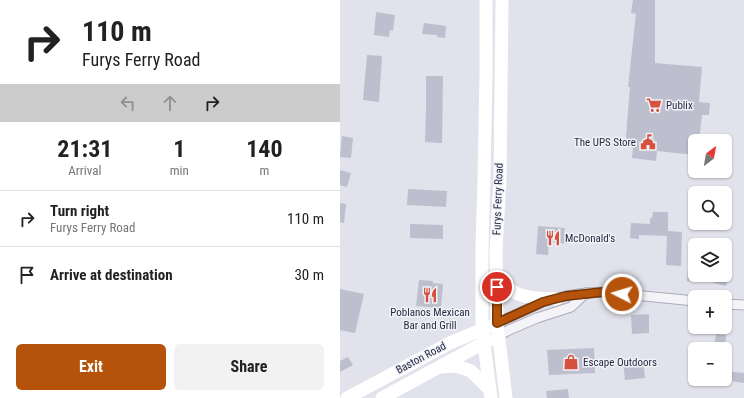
<!DOCTYPE html>
<meta charset="utf-8">
<style>
:root{--surface:#fff;--page:#f2f2f2;--text:#222;--muted:#767676;--line:#e0e0e0;--accent:#b45309}
body{margin:0;font-family:"Roboto Condensed",sans-serif;background:var(--page);color:var(--text);height:100vh;display:flex;flex-direction:column;font-size:15px;white-space:nowrap}
*{box-sizing:border-box;margin:0}
p{font-size:13px;color:var(--muted)}
.icon{flex:none;width:22px;height:22px;fill:none;stroke:currentColor;stroke-width:2;stroke-linecap:round;stroke-linejoin:round}
.map{position:relative;flex:1;overflow:hidden}
.panel{display:flex;flex-direction:column;background:var(--surface);width:340px}
.panel>*{flex:none}
.banner{background:#fff;color:var(--text);overflow:hidden}
.needle{width:26px;rotate:31deg}
.fabs{position:absolute;left:348px;top:134px;display:grid;gap:8px}
.fabs a{display:grid;place-items:center;width:44px;height:44px;border-radius:6px;background:var(--surface);box-shadow:0 1px 3px #0004;font-size:20px}
.pin{position:absolute;display:grid;place-items:center;width:34px;height:34px;color:#fff;margin:-17px;border:2px solid #fff;border-radius:50%;box-shadow:0 1px 4px #0007}
.me{position:absolute;width:44px;margin:-22px;rotate:275deg;stroke-linejoin:round;filter:drop-shadow(0 0 3px #0008)}
.turn{display:flex;align-items:center;gap:14px;height:84px;padding:0 16px;font-size:18px}
.turn .icon{width:52px;height:52px;stroke-width:2.5}
.turn b{display:block;font-size:28px;line-height:34px}
.lanes{display:flex;align-items:center;height:38px;padding:0 16px;background:#0003;justify-content:center;gap:20px;direction:ltr}
.lanes .off{opacity:.35}
.eta{display:flex;justify-content:space-evenly;align-items:center;height:68px;text-align:center}
.eta b{font-size:24px;font-weight:700;line-height:28px}
.action{display:flex;gap:8px;margin-top:auto;padding:8px 16px}
.action a{flex:1;height:46px;border-radius:6px;background:var(--accent);color:#fff;font-size:16px;font-weight:700;line-height:46px;text-align:center}
.action a+a{background:var(--page);color:var(--text)}
ul{padding:0;list-style:none}
li{display:flex;align-items:center;gap:12px;height:56px;padding:0 16px;border-top:1px solid var(--line)}
li div{flex:1}
li b{display:block;font-size:15px}
li em{font-style:normal}
main{display:flex;flex:1;min-height:0}
.map>svg:first-child{display:block}
.building{fill:#bebfce}
.lines{fill:none;stroke-linecap:round;stroke-linejoin:round}
.street-casing{stroke:#aaabb9;stroke-width:11}
.street{stroke:#f4f4f8;stroke-width:9}
.secondary{stroke:#fff;stroke-width:13}
.route-casing{stroke:#753606;stroke-width:10}
.route{stroke:#b45309;stroke-width:7}
.labels{text-anchor:middle;dominant-baseline:central;stroke-width:3;stroke-linejoin:round;paint-order:stroke}
.poi-label{font-size:11px;fill:#282b43;stroke:#f1f2f8;text-anchor:start}
.street-label{font-size:11px;fill:#282b43;stroke:#f1f2f8}
</style>
<main>
<section class="panel">
<div class="banner">
<div class="turn"><svg class="icon" aria-label="right" viewBox="0 0 24 24"><path d="M7 20v-9h11M14 6l5 5-5 5"/></svg><div><b>110 m</b>Furys Ferry Road</div></div>
<div class="lanes"><svg class="icon off" aria-label="left" viewBox="0 0 24 24"><path d="M17 20v-9H6M10 6l-5 5 5 5"/></svg><svg class="icon off" aria-label="ahead" viewBox="0 0 24 24"><path d="M12 20V5M6 11l6-6 6 6"/></svg><svg class="icon" aria-label="right" viewBox="0 0 24 24"><path d="M7 20v-9h11M14 6l5 5-5 5"/></svg></div>
</div>
<div class="eta">
<div><b>21:31</b><p>Arrival</p></div>
<div><b>1</b><p>min</p></div>
<div><b>140</b><p>m</p></div>
</div>
<ul>
<li><svg class="icon" aria-label="right" viewBox="0 0 24 24"><path d="M7 20v-9h11M14 6l5 5-5 5"/></svg><div><b>Turn right</b><p>Furys Ferry Road</p></div><em>110 m</em></li>
<li><svg class="icon" aria-label="arrive" viewBox="0 0 24 24"><path d="M6 21V4h12l-3 4 3 4H6"/></svg><div><b>Arrive at destination</b></div><em>30 m</em></li>
</ul>
<div class="action"><a>Exit</a><a>Share</a></div>
</section>
<div class="map">
<svg width="404" height="398" viewBox="0 0 404 398">
<rect width="100%" height="100%" fill="#e1e2eb"/>
<!-- building -->
<g class="building">
<polygon points="293,0 315,0 315,63 362,67 359,102 370,103 369,115 362,115 359,141 355,141 355,155 317,151 316,161 292,158 293,147 289,146 286,136 290,87 288,87 296,14 291,13"/>
<polygon points="36,12 55,15 53,31 50,30 49,37 34,35"/>
<polygon points="84,23 106,26 105,38 97,37 97,35 82,34"/>
<polygon points="27,55 42,56 39,102 23,100"/>
<polygon points="86,76 103,76 102,143 85,142 86,106"/>
<polygon points="2,136 13,138 11,158 0,157"/>
<polygon points="0,170 11,173 7,187 0,185"/>
<polygon points="68,189 107,191 106,207 67,205"/>
<polygon points="0,203 6,204 4,223 0,222"/>
<polygon points="313,212 328,212 328,231 342,232 341,266 326,265 327,236 299,235 299,239 290,238 291,223 310,224 310,218 312,218"/>
<polygon points="70,224 103,225 103,239 70,238"/>
<polygon points="198,226 225,228 224,233 229,234 228,244 209,242 208,255 196,254"/>
<polygon points="348,271 355,272 355,275 360,275 360,282 347,281"/>
<polygon points="376,275 388,277 386,286 374,283"/>
<polygon points="79,280 93,281 93,283 103,284 101,308 76,306"/>
<polygon points="0,289 24,294 15,333 0,330"/>
<polygon points="309,314 309,333 292,334 291,315"/>
<polygon points="376,334 386,335 385,349 374,349"/>
<polygon points="254,348 255,373 209,375 207,350"/>
<polygon points="8,357 13,365 0,372 0,361"/>
<polygon points="303,360 305,378 285,380 283,362"/>
<polygon points="385,371 404,373 404,383 385,380"/>
<polygon points="228,389 229,398 207,398 206,391"/>
</g>
<g class="lines">
<!-- street casing -->
<g class="street-casing">
<g id="street">
<polyline points="385,304 404,305"/>
<polyline points="157,323 203,302 226,296 246,293 263,292 355,301"/>
<polyline points="158,336 169,330 197,318 231,307 246,293"/>
</g>
</g>
<!-- street -->
<use href="#street" class="street"/>
<!-- secondary -->
<g class="secondary">
<polyline points="146,0 146,73 144,180 142,246 142,329 151,398"/>
<polyline points="162,0 160,180 156,249 157,323 166,398"/>
<path d="M 157,274 C 172,299 189,298 216,299"/>
<polyline points="101,367 116,366 131,371 149,389"/>
<polyline points="7,398 110,343 150,326"/>
<polyline points="42,398 149,340"/>
</g>
</g>
<g class="lines">
<!-- route casing -->
<g class="route-casing">
<polyline id="route" points="157,287 157,323 203,302 226,296 263,292 282,294"/>
</g>
<!-- route -->
<use href="#route" class="route"/>
</g>
<!-- icons -->
<defs>
<g id="supermarket-bare" transform="scale(1.2)"><path d="M-6-5.5h2.5l.6 2H6L4.5 2H-2.5L-4.4-4H-6ZM-1.5 3.2a1.3 1.3 0 1 0 .1 0ZM3 3.2a1.3 1.3 0 1 0 .1 0Z" fill="#d7513f" stroke="#f1f2f8" stroke-width="2.5" paint-order="stroke"/></g>
<g id="civic-bare" transform="scale(1.2)"><path d="M-.6-6.5H3V-4.5H.6V-3L4-1V1h2V6H-6V1h2V-1L-.6-3ZM-1.2 2.5V6h2.4V2.5Z" fill="#d7513f" stroke="#f1f2f8" stroke-width="2.5" paint-order="stroke"/></g>
<g id="restaurant-bare" transform="scale(1.2)"><path d="M-5-6h1v4h1v-4h1v4h1v-4h1v5L-1.5 .5V6h-2V.5L-5-1ZM5-6V6H3V1.5H1.5Q1.5-4 5-6Z" fill="#d7513f" stroke="#f1f2f8" stroke-width="2.5" paint-order="stroke"/></g>
<g id="shop-bare" transform="scale(1.2)"><path d="M-5-2.5h2.3a2.7 3.5 0 0 1 5.4 0H5L5.5 6h-11ZM-1.5-2.5h3a1.5 2.3 0 0 0-3 0Z" fill="#d7513f" stroke="#f1f2f8" stroke-width="2.5" paint-order="stroke"/></g>
</defs>
<g fill-rule="evenodd">
<use href="#supermarket-bare" x="314" y="105"/>
<use href="#civic-bare" x="308" y="142"/>
<use href="#restaurant-bare" x="213" y="238"/>
<use href="#restaurant-bare" x="90" y="295"/>
<use href="#shop-bare" x="231" y="362"/>
</g>
<g class="labels">
<!-- poi labels -->
<g class="poi-label">
<text x="326" y="105">Publix</text>
<text x="296" y="142" text-anchor="end">The UPS Store</text>
<text x="225" y="238">McDonald's</text>
<text x="90" y="312" text-anchor="middle">Poblanos Mexican<tspan x="90" dy="13">Bar and Grill</tspan></text>
<text x="243" y="362">Escape Outdoors</text>
</g>
<!-- street labels -->
<g class="street-label">
<text transform="translate(158 199) rotate(-88)">Furys Ferry Road</text>
<text transform="translate(81 358) rotate(-28)">Baston Road</text>
</g>
</g>
</svg>
<div class="fabs">
<a><svg class="needle" viewBox="-14 -14 28 28"><path d="M0-13l5 13h-10z" fill="#e53935"/><path d="M0 13l5-13h-10z" fill="#767676"/></svg></a>
<a><svg class="icon" aria-label="search" viewBox="0 0 24 24"><circle cx="10" cy="10" r="6"/><path d="M15 15l6 6"/></svg></a>
<a><svg class="icon" aria-label="layers" viewBox="0 0 24 24"><path d="M12 4l9 5-9 5-9-5zM3 14l9 5 9-5"/></svg></a>
<a>+</a>
<a>−</a>
</div>
<div class="pin" style="left:157px;top:287px;background:#d93025"><svg class="icon" aria-label="arrive" viewBox="0 0 24 24"><path d="M6 21V4h12l-3 4 3 4H6"/></svg></div>
<svg class="me" style="left:282px;top:294px" viewBox="-20 -20 40 40"><circle r="17" fill="#b45309" stroke="#fff" stroke-width="3"/><path d="M0-11L8 9 0 5-8 9z" fill="#fff"/></svg>
</div>
</main>
